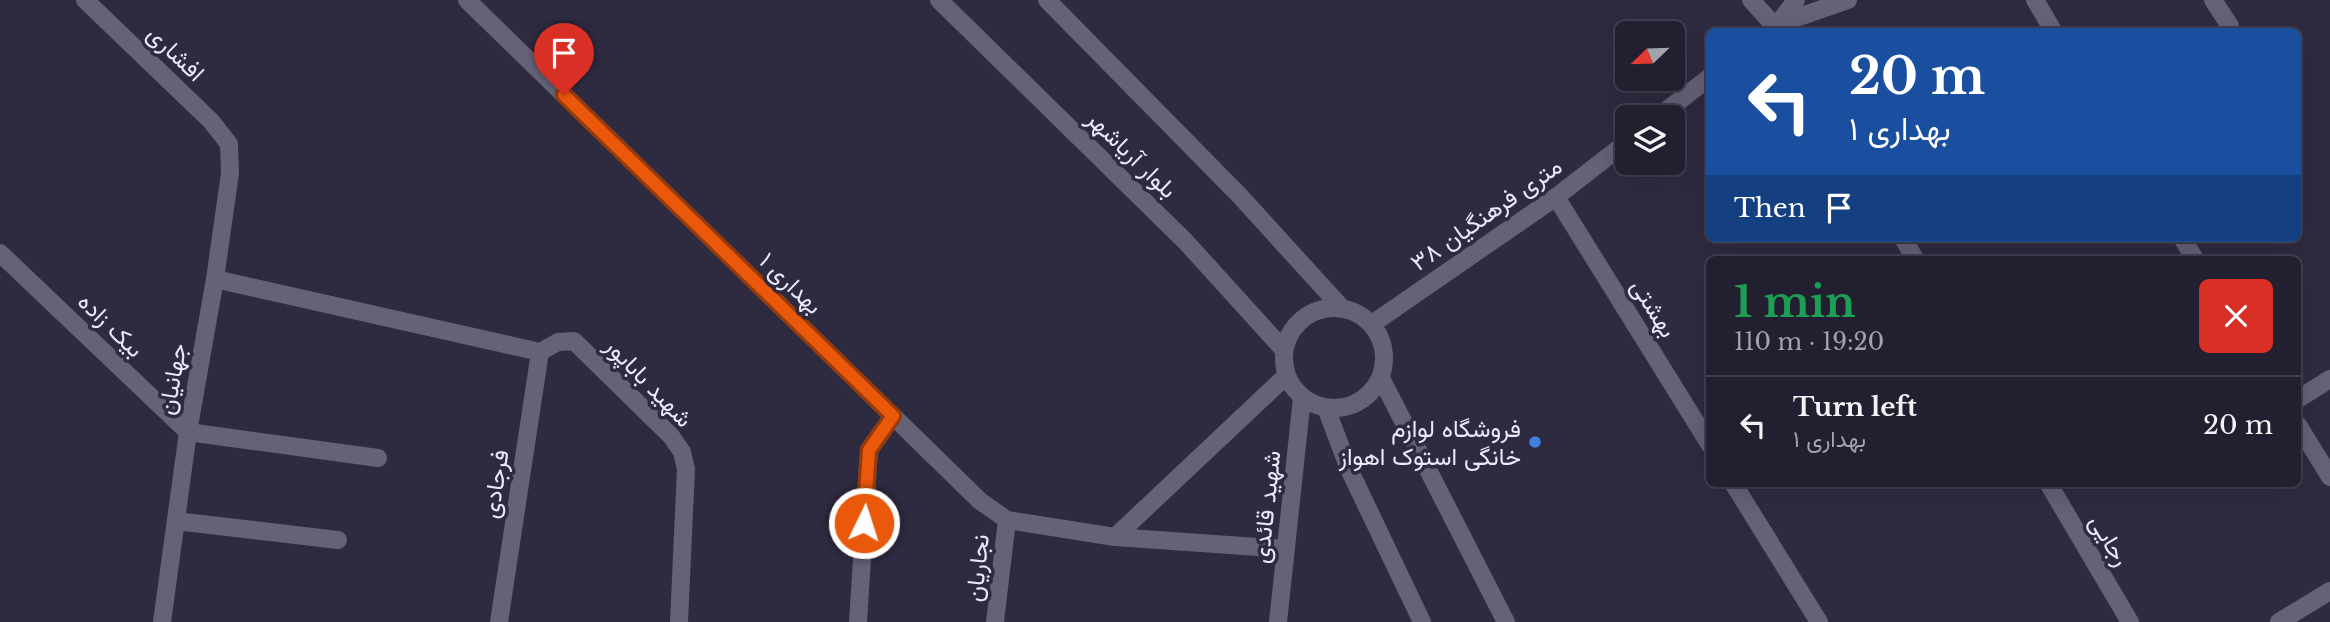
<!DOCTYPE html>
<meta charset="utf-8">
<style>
:root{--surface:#222030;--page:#2e2d3c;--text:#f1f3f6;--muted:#a2a3ab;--line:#3f3e4c}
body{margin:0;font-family:"Libre Baskerville",Vazirmatn,serif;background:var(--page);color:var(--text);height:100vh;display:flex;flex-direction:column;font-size:26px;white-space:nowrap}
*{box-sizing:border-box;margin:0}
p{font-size:23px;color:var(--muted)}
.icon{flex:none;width:38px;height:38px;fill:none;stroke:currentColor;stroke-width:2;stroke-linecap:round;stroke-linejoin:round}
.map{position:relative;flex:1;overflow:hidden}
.panel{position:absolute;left:1706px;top:256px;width:595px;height:231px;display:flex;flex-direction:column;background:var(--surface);border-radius:10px;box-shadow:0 7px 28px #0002,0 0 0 2px var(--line)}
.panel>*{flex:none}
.hud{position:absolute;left:1706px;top:28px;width:595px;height:214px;border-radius:10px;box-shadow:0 7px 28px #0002,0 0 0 2px var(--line);background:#1a4fa0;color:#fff;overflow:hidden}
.needle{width:46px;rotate:247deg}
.controls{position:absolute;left:1615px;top:21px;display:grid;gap:14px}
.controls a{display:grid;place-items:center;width:70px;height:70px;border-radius:10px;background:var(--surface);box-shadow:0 7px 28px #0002,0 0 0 2px var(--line);font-size:35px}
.pin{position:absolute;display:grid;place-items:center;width:60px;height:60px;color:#fff;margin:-72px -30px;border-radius:50% 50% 50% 0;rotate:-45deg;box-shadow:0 0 7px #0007}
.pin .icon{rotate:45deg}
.me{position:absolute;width:77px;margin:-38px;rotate:4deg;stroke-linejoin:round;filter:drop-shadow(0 0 5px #0008)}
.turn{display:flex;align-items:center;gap:24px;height:147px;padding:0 28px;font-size:32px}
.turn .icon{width:91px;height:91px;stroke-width:2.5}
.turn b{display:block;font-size:49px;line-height:60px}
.then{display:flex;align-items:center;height:66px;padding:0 28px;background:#0003;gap:14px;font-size:26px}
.round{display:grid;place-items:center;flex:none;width:74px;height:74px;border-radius:10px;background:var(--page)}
.overview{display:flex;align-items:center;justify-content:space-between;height:119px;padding:0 28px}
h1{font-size:42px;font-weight:700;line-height:52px;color:#1e9e55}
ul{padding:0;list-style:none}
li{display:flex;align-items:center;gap:21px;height:98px;padding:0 28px;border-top:2px solid var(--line)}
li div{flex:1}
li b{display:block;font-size:26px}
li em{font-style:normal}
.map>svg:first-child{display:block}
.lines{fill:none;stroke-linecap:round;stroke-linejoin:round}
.minor{stroke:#656176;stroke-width:18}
.route-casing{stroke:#983908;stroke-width:18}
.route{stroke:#ea580c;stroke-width:12}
.shop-dot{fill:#3f7fe0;stroke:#2e2a40;stroke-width:2.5}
.labels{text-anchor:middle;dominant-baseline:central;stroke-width:7;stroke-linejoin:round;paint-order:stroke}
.street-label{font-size:24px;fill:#eae9f7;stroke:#2e2a40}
.poi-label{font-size:24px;fill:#eae9f7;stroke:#2e2a40;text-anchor:end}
</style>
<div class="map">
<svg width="2330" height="622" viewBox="0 0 2330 622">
<rect width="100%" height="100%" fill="#2e2a40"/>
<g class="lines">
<!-- minor -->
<g class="minor">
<polyline points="85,0 211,121 229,144 230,173 215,279 188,432 162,622"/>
<polyline points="467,0 980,501 1007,520 1115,537 1286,376"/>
<polyline points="939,0 1186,242 1283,349"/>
<polyline points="1047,0 1239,195 1341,307"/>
<polyline points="1751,0 1780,32"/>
<polyline points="2035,0 2054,32"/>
<polyline points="2213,0 2230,26"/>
<polyline points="1776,25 1848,0"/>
<polyline points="1777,25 1796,0"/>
<polyline points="1658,117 1710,77"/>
<polyline points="1556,197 1710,445"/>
<polyline points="1903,238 1915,259"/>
<polyline points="2182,238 2195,259"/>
<polyline points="0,253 188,432 378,458"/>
<polyline points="215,279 540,352"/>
<circle cx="1334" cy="358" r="50"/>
<polyline points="1372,324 1556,197 1628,141"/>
<polyline points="540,352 558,342 574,341 671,436 682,452 686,469 679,622"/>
<polyline points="1381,378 1506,622"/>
<polyline points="2298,399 2330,379"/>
<polyline points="1326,408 1349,469 1422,622"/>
<polyline points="2298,425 2330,477"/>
<polyline points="1733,483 1819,622"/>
<polyline points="2048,483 2130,622"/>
<polyline points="176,521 338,540"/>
<polyline points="1115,537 1286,549"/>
<polyline points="499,622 540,352"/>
<polyline points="858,622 869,450 893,416"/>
<polyline points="995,622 1007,520"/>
<polyline points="1278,622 1302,398"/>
<polyline points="2279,622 2330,591"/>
</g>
</g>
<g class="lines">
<!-- route casing -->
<g class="route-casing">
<polyline id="route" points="564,95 893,416 869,450 864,523"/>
</g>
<!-- route -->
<use href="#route" class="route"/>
</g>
<!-- markers -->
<circle class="shop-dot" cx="1535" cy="442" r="7"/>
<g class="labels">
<!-- street labels -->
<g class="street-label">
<text transform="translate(176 53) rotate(44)">افشاری</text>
<text transform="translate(1132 154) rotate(44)">بلوار آریاشهر</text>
<text transform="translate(1486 214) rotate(-35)">۳۸ متری فرهنگیان</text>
<text transform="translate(791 283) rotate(44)">بهداری ۱</text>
<text transform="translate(1654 308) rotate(58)">بهشتی</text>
<text transform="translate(111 325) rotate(44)">بیک زاده</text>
<text transform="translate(172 379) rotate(-80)">جهانیان</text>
<text transform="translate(649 382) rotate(46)">شهید باباپور</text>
<text transform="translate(495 484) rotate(-81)">فرجادی</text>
<text transform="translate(1266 507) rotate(-84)">شهید قائدی</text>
<text transform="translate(2110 540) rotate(59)">رجایی</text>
<text transform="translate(977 568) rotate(-84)">نجاریان</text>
</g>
<!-- poi labels -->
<g class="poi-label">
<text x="1521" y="428">فروشگاه لوازم<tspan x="1521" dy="28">خانگی استوک اهواز</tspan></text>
</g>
</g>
</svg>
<div class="controls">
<a><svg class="needle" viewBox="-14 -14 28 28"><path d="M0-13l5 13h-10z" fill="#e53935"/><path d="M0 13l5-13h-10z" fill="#a2a3ab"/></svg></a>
<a><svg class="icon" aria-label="layers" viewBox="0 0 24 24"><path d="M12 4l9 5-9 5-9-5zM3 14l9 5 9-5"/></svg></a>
</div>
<div class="pin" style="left:564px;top:95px;background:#d93025"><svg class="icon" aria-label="arrive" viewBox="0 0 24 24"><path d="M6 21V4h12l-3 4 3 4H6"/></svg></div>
<svg class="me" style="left:864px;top:523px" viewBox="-20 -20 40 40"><circle r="17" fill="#ea580c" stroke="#fff" stroke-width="3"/><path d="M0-11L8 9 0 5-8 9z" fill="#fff"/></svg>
<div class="hud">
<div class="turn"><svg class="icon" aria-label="left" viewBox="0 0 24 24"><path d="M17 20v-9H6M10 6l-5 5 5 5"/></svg><div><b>20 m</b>بهداری ۱</div></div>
<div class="then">Then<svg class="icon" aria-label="arrive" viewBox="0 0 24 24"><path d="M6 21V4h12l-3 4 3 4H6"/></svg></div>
</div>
<section class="panel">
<div class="overview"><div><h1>1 min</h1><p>110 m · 19:20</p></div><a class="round" style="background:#d93025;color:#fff"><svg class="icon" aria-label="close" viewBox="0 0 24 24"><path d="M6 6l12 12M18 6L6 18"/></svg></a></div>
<ul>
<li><svg class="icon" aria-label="left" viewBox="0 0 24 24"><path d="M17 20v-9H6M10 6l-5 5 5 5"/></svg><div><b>Turn left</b><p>بهداری ۱</p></div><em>20 m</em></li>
</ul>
</section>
</div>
